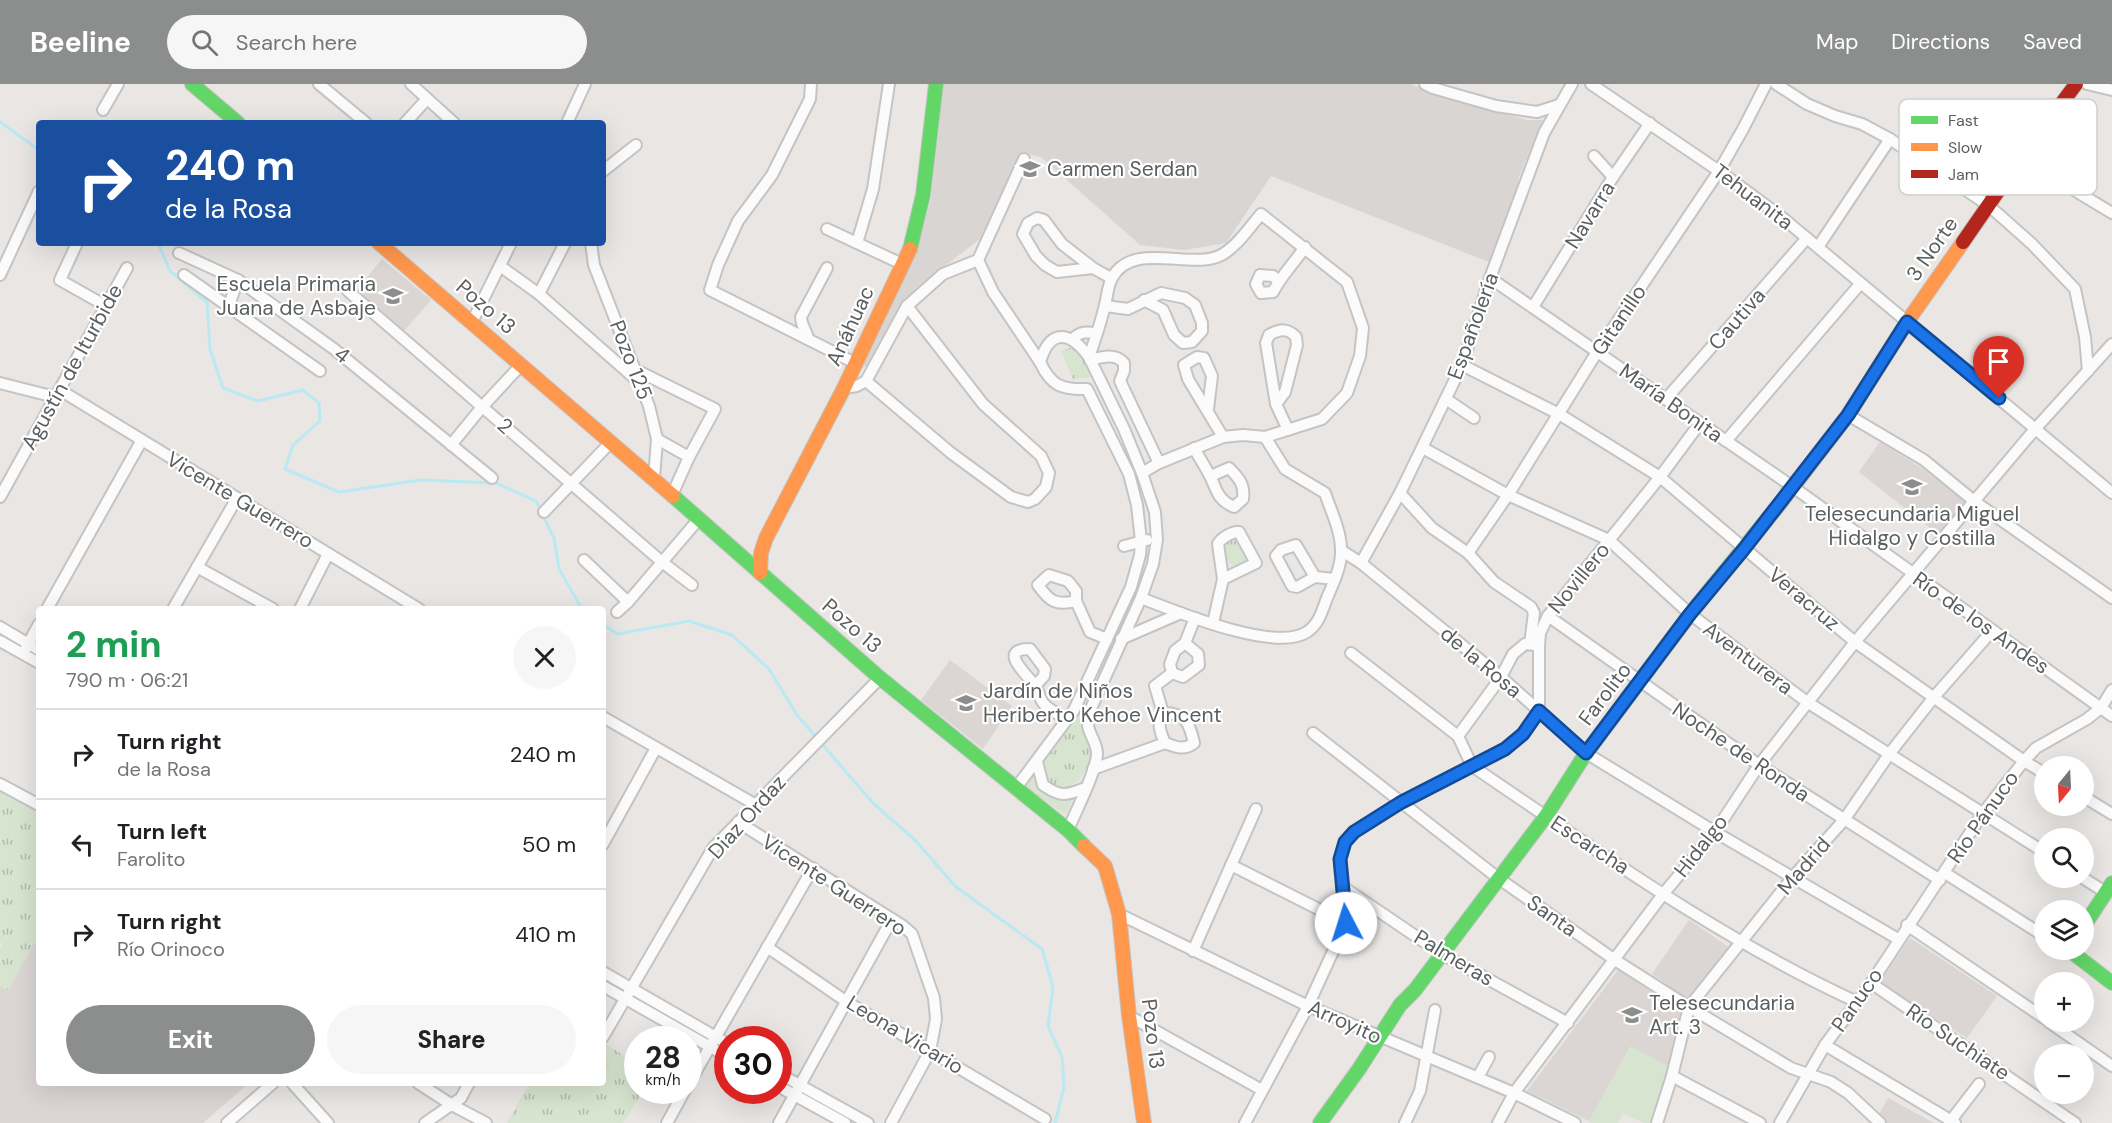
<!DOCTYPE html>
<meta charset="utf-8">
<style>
:root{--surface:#fff;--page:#f6f6f6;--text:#202124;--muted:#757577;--line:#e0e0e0;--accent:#8c8e8e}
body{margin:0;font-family:"DM Sans",sans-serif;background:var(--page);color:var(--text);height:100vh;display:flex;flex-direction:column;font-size:22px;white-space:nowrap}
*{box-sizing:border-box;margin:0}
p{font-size:20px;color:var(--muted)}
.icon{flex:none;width:33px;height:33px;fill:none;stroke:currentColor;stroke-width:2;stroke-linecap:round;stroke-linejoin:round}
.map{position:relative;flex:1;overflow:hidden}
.side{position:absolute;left:36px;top:522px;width:570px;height:480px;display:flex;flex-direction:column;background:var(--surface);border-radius:6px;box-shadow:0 6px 24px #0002}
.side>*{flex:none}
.banner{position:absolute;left:36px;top:36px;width:570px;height:126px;border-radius:6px;box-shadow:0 6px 24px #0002;background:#1a4fa0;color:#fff;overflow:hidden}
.needle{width:39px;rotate:198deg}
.fabs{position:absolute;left:2034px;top:672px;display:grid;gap:12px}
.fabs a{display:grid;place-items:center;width:60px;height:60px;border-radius:50%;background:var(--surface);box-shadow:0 6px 24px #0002;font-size:30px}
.speed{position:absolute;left:624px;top:942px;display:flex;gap:12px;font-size:30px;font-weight:700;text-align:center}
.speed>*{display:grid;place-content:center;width:78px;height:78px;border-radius:50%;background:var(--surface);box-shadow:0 6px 24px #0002;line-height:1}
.speed small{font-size:15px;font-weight:400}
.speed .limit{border:9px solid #d22;background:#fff;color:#111}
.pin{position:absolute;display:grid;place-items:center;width:51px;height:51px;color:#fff;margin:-62px -26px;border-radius:50% 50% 50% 0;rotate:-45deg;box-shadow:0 0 6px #0007}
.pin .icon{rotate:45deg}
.me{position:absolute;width:66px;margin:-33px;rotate:355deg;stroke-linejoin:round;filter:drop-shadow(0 0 4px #0008)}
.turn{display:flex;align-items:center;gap:21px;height:126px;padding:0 30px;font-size:27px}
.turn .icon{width:78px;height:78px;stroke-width:2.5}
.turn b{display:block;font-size:42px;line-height:51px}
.round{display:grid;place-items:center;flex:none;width:63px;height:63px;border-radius:32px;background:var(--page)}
.headline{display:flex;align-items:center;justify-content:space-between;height:102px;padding:0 30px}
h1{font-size:36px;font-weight:800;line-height:45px;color:#1e9e55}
.action{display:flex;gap:12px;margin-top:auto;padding:12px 30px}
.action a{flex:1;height:69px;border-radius:36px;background:var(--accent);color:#fff;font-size:24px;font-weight:800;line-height:69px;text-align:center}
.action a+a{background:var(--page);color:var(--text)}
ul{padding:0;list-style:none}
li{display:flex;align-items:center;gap:18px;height:90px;padding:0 30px;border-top:2px solid var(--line)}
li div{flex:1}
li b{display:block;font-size:22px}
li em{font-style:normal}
header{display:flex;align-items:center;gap:36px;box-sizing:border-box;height:84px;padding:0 30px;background:var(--accent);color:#fff}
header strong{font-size:28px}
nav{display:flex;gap:33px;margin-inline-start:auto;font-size:21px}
.search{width:420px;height:54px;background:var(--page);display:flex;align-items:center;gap:15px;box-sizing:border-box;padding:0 21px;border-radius:33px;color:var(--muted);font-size:22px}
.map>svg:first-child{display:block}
.industrial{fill:#d9d5d3}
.education{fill:#dbd6d3}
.grass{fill:url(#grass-tufts)}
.garden{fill:#d7e4cf}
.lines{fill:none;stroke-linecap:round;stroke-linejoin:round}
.stream{stroke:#b9e9f2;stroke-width:3}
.street-casing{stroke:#c5c4c4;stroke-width:14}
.fast-casing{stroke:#c5c4c4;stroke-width:16}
.slow-casing{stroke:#c5c4c4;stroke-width:16}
.jam-casing{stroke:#c5c4c4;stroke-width:16}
.street{stroke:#fcfbfb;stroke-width:10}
.fast{stroke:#63d668;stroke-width:14}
.slow{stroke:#ff974d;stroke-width:14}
.jam{stroke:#b3261e;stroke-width:14}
.route-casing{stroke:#114b97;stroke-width:15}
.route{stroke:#1a73e8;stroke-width:10}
.labels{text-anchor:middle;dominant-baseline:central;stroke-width:4.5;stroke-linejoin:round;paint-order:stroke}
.poi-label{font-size:21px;fill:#5a5f61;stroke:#fff;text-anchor:start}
.street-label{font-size:21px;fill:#5a5f61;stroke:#fff}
.key{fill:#fff;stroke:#cecfd0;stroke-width:1.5}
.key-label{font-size:16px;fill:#5a5f61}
</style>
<header>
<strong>Beeline</strong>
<div class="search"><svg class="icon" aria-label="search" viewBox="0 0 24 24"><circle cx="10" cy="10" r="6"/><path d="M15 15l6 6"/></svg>Search here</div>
<nav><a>Map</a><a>Directions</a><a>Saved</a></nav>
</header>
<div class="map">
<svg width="2112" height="1039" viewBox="0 0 2112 1039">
<defs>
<pattern id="grass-tufts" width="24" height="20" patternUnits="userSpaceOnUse" patternTransform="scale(1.5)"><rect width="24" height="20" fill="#d7e4cf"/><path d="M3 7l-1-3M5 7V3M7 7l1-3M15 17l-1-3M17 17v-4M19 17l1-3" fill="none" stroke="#b1bcab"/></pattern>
</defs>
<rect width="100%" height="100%" fill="#e9e6e3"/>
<!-- industrial -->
<polygon class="industrial" points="944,0 1411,0 1428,8 1527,36 1543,36 1518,95 1520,105 1499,182 1271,92 1226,159 1184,166 1140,161 1041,73 1024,69 1012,89 989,148 915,205 867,282 854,287 922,148 931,116"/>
<!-- education -->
<g class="education">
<polygon points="382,175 431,216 403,248 355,208"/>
<polygon points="1880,358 1923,385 1965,418 1939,451 1859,388"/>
<polygon points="950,576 1012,622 983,665 921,616"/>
<polygon points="1689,836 1730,864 1690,917 1652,890"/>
<polygon points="39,850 39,999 249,999 203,1039 0,1039 0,902 8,906"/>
<polygon points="1910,854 1997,912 1967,954 1879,899"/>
<polygon points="1618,886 1681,927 1669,983 1630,963 1589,1037 1527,1007"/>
<polygon points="1888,1014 1934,1039 1874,1039"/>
</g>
<!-- grass -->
<g class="grass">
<polygon points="1075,262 1083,265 1093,293 1073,295 1061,267"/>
<polygon points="1228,453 1238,453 1247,472 1243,481 1233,482 1224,473 1223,460"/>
<path d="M 1080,628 L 1082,629 L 1085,647 L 1093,667 C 1087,685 1082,699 1063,705 L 1046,699 L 1040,684 Z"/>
<polygon points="1036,683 1041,699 1075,711 1066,731 1025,703"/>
<polygon points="0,706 39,727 39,850 8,906 0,902 0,865 3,860 0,858"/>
<polygon points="603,958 637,980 638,1006 644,1007 623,1039 507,1039 529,999 603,999"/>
</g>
<!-- garden -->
<polygon class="garden" points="1631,962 1669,983 1650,1039 1644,1039 1623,1029 1618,1039 1592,1039 1589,1037"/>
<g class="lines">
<!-- stream -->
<g class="stream">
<polyline points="0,38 39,66"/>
<polyline points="158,159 170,187 207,218 210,265 223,304 258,317 303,306 319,319 320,337 293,361 285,385 339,408 421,396 496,399 536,417 554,454 559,485 582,525"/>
<polyline points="603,540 617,550 689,537 732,551 769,585 797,631 817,654"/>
<polyline points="821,659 873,719 915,756 956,803 1042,865 1053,903 1048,942 1062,973 1064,1003 1055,1039"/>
</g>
<!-- street casing -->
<g class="street-casing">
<g id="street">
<polyline points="319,0 366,39"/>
<polyline points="411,0 454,39"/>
<polyline points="811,0 810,15 772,91 738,137 718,181 710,206 855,279"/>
<polyline points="1425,0 1433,4 1496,22 1537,28 1559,21"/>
<polyline points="1591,0 1719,87 1784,135 2112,409"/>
<polyline points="1776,0 1807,20 1835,32 1862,40 1890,55 1988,121 2032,160 2075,205 2085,253 2088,287"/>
<polyline points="2087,0 2112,6"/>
<polyline points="103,26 118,0"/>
<polyline points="405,39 427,15"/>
<polyline points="567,39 585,0"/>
<polyline points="1594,72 1613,93"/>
<polyline points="2021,74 2112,129"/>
<polyline points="603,87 636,61"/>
<polyline points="827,145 902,180"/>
<polyline points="77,159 60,196 106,222"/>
<polyline points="591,159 594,181 649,322 657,355 654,395"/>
<polyline points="857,159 873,105 889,0"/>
<polyline points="1818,163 1890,55"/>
<polyline points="179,169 238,196 334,265 492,394"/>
<polyline points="978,176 993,208 1040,278"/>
<polyline points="500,182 539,210 640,299"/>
<polyline points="1093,184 1062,160 1044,136 1037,134 1028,139 1023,150 1036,172 1045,181 1057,188 1093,184 1111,194"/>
<polyline points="0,191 39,107"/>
<polyline points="184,191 320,287"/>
<polyline points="1490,194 1793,403 2112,632"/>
<path d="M 1278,197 L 1273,192 L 1260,191 L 1256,200 L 1261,209 L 1273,208 C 1281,192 1295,178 1305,163"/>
<polyline points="348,207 662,478 692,501"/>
<polyline points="539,210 565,159"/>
<polyline points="229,221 238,196"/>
<polyline points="1105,222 1128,225 1161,209 1185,214 1195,221 1202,239 1202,247 1192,258 1183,259 1174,251 1163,226 1144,216"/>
<polyline points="1533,223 1613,93 1650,39"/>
<polyline points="472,238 511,159"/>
<path d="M 808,255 C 807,247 801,242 801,233 L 827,184"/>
<path d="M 1073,255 C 1080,247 1088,248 1097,249"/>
<path d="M 1089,273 C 1095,256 1101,238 1105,221 C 1107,213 1108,201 1112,194 C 1133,155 1194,188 1223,170 C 1238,161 1250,143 1261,130 L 1347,198 L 1363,244 L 1360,272 L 1347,309 L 1322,335 L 1265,353 L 1243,351 L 1223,353 L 1159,379 L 1142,389"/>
<path d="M 1090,276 C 1102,273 1115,269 1124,279 L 1124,287 L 1120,297 L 1159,379"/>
<polyline points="1462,281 1559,330 1660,393 1855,558 2024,677 2044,689"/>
<polyline points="636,286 715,325 689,373 672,411"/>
<polyline points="866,297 951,369 1011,413 1028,418 1035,415 1046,403 1049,389 1041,372 983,320 907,222"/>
<polyline points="0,299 55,313"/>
<polyline points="844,304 857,302 866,297 907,222 943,190 978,176 1024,75"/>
<polyline points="60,306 419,525"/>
<polyline points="1446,315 1474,334"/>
<polyline points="1666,315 1807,154"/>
<path d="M 1276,320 L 1285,308 L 1297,261 L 1296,253 C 1288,244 1280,245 1269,251 L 1266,259 L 1276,320 L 1288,346"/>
<polyline points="1208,325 1212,292 1204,274 1197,273 1184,281 1188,295 1223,353"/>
<polyline points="1848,331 1924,376 1974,417 2112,514"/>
<polyline points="657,355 689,373"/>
<polyline points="1726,357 1860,200"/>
<polyline points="451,361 482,323 521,281"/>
<path d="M 1194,364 C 1199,373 1204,381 1209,390 C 1217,405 1216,415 1234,423 L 1243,415 C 1245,401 1239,394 1229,384 L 1211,392"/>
<polyline points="1423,364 1508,411 1609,456 1690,530 1807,618 2044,768"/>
<polyline points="1400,409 1432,444 1468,469 1494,498 1531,523 1534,529 1530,560"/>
<polyline points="0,413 127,184"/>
<polyline points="544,428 610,359"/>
<polyline points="1124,462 1147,456"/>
<polyline points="1342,467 1361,479 1501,593 1586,669 1715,748 1898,855"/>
<polyline points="1468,469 1508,411 1597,268 1719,87 1743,45 1766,0"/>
<polyline points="584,476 628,518"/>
<polyline points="1361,479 1400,409 1462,281 1490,194 1544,49 1572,0"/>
<polyline points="197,483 273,525"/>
<polyline points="1315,493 1296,461 1281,466 1276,472 1292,502 1297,503 1315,493 1335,495"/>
<path d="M 1141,514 C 1175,527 1275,569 1307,548 C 1319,540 1322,527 1327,514 C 1333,500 1342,481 1341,466 C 1341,447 1331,427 1325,409 L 1285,385 L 1265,353"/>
<path d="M 1076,517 C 1056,522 1049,517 1038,501 L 1049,491 L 1068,497 L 1076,507 L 1076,517 L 1090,548 L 1107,555"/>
<polyline points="47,525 142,356"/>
<polyline points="173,525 237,414"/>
<polyline points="300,525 328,470"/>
<polyline points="617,528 628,518 698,436"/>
<polyline points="1548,532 1759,681 1940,796"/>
<path d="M 1213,539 L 1223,495 L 1218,460 C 1221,454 1233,447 1239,448 L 1256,479 L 1223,495"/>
<polyline points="0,543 39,566"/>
<polyline points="1121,555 1181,529"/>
<polyline points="0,557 39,579"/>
<polyline points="1185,559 1198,570 1199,581 1183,593 1172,589 1170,580 1175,567 1185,559 1195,534"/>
<polyline points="26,564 39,540"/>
<path d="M 1351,569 L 1458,652 L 1472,682 C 1596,766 1720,855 1857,918"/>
<path d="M 1035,602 L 1044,592 L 1045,585 L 1030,565 C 995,565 1030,593 1036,603 C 1039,608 1040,616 1044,620 C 1049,626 1060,631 1067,635"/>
<polyline points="1163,629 1155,602 1172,589"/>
<polyline points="603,633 756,721"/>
<polyline points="1313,649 1498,794 1615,876 1689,923 1791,984 1831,998 1848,1009 1880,1039"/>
<polyline points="1458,652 1501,593 1513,570 1525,560 1535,561"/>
<path d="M 1037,678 L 1043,701 C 1060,713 1066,712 1085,704"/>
<path d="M 1093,685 L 1165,659 C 1176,663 1184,667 1194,659 C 1189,638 1186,629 1163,629 C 1157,639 1160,648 1165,659"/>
<polyline points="0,700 39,721"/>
<path d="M 1016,704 L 1074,626 L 1131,503 L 1140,471 L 1141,457 L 1137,421 L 1129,390 L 1087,305 C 1062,306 1051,302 1040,278 C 1050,244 1070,247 1089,273 L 1124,345 L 1142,389 L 1155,428 L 1157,456 L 1153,480 L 1141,514 L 1088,631 C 1085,649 1098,657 1097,671 C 1095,690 1076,727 1068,746"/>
<polyline points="2084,713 2112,730"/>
<polyline points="738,738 903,842 912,850 934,914 936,935 930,967 891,1039"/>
<polyline points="603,760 656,664"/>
<polyline points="1231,781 1346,839"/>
<polyline points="1945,789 2044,852"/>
<polyline points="2083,794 2105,808"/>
<polyline points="1343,803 1442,870 1568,939"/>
<polyline points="1119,830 1308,922 1514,1009 1575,1039"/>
<polyline points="1907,841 2044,934"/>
<polyline points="767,863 847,918 1045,1035"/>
<polyline points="1193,867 1256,725"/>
<polyline points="603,888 728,960"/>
<polyline points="1871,899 2075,1039"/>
<polyline points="603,902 728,973"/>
<polyline points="1129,932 1262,1006"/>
<polyline points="2049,938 2112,982"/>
<polyline points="603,953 713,764 880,594"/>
<polyline points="1825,961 1955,1039"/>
<polyline points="778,989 868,1039"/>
<polyline points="1672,992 1760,1039"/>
<polyline points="1478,993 1489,973"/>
<polyline points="292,999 328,1039"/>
<polyline points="418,999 452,1021 486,1039"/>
<polyline points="688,1001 813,784"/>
<polyline points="778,1002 845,1039"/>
<polyline points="227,1039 273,999"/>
<polyline points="425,1039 461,1014 469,999"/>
<polyline points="667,1039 685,1006"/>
<polyline points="779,1039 892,835"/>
<polyline points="1245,1039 1308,922 1346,839 1340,775 1345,758 1354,748 1400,719 1505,665 1523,650 1539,627 1539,561 1540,549 1548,532 1660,393 1700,339"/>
<polyline points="1405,1039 1420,1007 1435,926"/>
<polyline points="1498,1039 1514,1009 1664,809 1715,748 1759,681 1855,558 2036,344 2112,260"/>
<polyline points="1657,1039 1672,992 1689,923 1793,793 1844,736 1890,669 1934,613 1992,547"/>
<polyline points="1780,1039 1825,961 1871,899 1983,729 2024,677 2036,664 2087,635 2101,624 2112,606"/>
<polyline points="1949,1039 1979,1000"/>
</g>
</g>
<!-- fast casing -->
<g class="fast-casing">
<g id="fast">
<polyline points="192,0 238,39"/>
<polyline points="910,165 923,111 936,0"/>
<polyline points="673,412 880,594 1068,746 1084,762"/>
<polyline points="2084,842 2112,799"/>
<polyline points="2069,866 2112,899"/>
<polyline points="1320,1039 1359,985 1400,921 1415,906 1546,732 1586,669 1690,530 1782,417"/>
</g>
</g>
<!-- slow casing -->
<g class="slow-casing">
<g id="slow">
<polyline points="379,159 673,412"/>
<polyline points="1782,417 1848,331 1907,238 1963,158"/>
<polyline points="760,489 761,469 766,454 844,304 910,165"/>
<polyline points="1084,762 1105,782 1119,830 1129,932 1144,1039"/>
</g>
</g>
<!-- jam casing -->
<g class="jam-casing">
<polyline id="jam" points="1963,158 2021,74 2076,0"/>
</g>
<!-- street -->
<use href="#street" class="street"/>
<!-- fast -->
<use href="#fast" class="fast"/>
<!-- slow -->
<use href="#slow" class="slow"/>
<!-- jam -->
<use href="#jam" class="jam"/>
</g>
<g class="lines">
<!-- route casing -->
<g class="route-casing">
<polyline id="route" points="1346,839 1340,775 1345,758 1354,748 1400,719 1505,665 1523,650 1539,627 1586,669 1690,530 1744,465 1848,331 1907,238 1999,314"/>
</g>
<!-- route -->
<use href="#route" class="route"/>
</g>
<!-- icons -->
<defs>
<g id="school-bare" transform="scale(1.62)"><path d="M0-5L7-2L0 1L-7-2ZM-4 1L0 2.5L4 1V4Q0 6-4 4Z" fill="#8c8e8e" stroke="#fff" stroke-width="2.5" paint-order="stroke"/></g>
</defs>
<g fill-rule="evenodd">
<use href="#school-bare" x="1030" y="85"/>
<use href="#school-bare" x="393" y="212"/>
<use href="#school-bare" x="1912" y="403"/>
<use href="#school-bare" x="966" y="619"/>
<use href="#school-bare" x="1632" y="931"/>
</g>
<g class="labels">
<!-- poi labels -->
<g class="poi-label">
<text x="1047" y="85">Carmen Serdan</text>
<text x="376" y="200" text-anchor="end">Escuela Primaria<tspan x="376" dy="24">Juana de Asbaje</tspan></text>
<text x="1912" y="430" text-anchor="middle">Telesecundaria Miguel<tspan x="1912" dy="24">Hidalgo y Costilla</tspan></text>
<text x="983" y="607">Jardín de Niños<tspan x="983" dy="24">Heriberto Kehoe Vincent</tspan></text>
<text x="1649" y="919">Telesecundaria<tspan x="1649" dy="24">Art. 3</tspan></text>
</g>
<!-- street labels -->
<g class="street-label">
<text transform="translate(1753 113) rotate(37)">Tehuanita</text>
<text transform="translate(1590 131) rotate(-58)">Navarra</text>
<text transform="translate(1932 165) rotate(-55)">3 Norte</text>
<text transform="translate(486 223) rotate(41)">Pozo 13</text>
<text transform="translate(1737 235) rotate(-49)">Cautiva</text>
<text transform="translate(1619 236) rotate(-56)">Gitanillo</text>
<text transform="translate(850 242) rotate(-65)">Anáhuac</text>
<text transform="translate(1473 242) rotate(-70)">Españolería</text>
<text transform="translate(342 271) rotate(38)">4</text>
<text transform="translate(631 276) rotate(69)">Pozo 125</text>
<text transform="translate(72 283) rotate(-61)">Agustín de Iturbide</text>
<text transform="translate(1671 319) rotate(35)">María Bonita</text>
<text transform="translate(505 342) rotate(41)">2</text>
<text transform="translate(240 416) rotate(31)">Vicente Guerrero</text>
<text transform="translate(1579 494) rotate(-51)">Novillero</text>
<text transform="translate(1804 515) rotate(40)">Veracruz</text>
<text transform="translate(1981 539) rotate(35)">Río de los Andes</text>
<text transform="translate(852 542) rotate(41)">Pozo 13</text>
<text transform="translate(1748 574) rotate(37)">Aventurera</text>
<text transform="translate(1481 578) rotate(40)">de la Rosa</text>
<text transform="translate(1605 610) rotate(-53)">Farolito</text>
<text transform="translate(1741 668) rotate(34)">Noche de Ronda</text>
<text transform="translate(747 733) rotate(-48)">Diaz Ordaz</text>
<text transform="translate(1983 733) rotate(-55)">Río Pánuco</text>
<text transform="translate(1590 761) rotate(33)">Escarcha</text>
<text transform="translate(1701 762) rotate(-52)">Hidalgo</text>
<text transform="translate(1804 782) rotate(-49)">Madrid</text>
<text transform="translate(834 801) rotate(33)">Vicente Guerrero</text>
<text transform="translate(1552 832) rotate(35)">Santa</text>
<text transform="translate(1454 874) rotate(31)">Palmeras</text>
<text transform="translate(1857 916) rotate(-55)">Panuco</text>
<text transform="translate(1345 938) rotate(24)">Arroyito</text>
<text transform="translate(1153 950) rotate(83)">Pozo 13</text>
<text transform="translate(905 951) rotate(31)">Leona Vicario</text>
<text transform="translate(1958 958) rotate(34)">Río Suchiate</text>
</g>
</g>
<!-- legend -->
<rect x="1899" y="15" width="198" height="96" rx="9" class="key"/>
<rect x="1911" y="32" width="27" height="8" fill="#63d668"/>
<rect x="1911" y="59" width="27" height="8" fill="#ff974d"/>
<rect x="1911" y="86" width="27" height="8" fill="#b3261e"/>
<g class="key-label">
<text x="1948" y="42">Fast</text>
<text x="1948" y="69">Slow</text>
<text x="1948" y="96">Jam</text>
</g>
</svg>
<div class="fabs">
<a><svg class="needle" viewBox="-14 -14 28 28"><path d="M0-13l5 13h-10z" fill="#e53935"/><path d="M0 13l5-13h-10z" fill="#757577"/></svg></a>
<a><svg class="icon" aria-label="search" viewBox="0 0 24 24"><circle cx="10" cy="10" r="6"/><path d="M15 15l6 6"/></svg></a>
<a><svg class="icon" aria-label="layers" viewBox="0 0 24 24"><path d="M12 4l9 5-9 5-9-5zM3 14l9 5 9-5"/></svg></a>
<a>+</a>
<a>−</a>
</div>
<div class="speed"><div>28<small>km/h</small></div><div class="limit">30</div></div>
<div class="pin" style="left:1999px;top:314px;background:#d93025"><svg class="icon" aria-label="arrive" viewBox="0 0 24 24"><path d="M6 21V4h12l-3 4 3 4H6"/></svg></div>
<svg class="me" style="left:1346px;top:839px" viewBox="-20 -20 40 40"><circle r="19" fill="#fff"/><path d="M0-13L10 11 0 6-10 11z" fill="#1a73e8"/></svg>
<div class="banner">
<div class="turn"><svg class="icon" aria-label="right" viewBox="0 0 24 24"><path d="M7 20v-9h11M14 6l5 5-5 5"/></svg><div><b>240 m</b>de la Rosa</div></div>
</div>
<section class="side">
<div class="headline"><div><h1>2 min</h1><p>790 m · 06:21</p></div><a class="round"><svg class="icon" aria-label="close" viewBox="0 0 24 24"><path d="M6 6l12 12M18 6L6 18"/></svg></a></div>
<ul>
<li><svg class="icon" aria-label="right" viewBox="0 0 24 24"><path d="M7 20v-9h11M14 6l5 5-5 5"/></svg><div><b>Turn right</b><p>de la Rosa</p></div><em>240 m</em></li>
<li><svg class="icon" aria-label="left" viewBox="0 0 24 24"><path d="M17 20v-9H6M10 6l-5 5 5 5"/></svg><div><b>Turn left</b><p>Farolito</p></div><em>50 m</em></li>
<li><svg class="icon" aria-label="right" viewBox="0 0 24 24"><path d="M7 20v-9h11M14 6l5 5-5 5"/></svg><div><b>Turn right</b><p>Río Orinoco</p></div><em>410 m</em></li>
</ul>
<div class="action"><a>Exit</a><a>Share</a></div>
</section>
</div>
